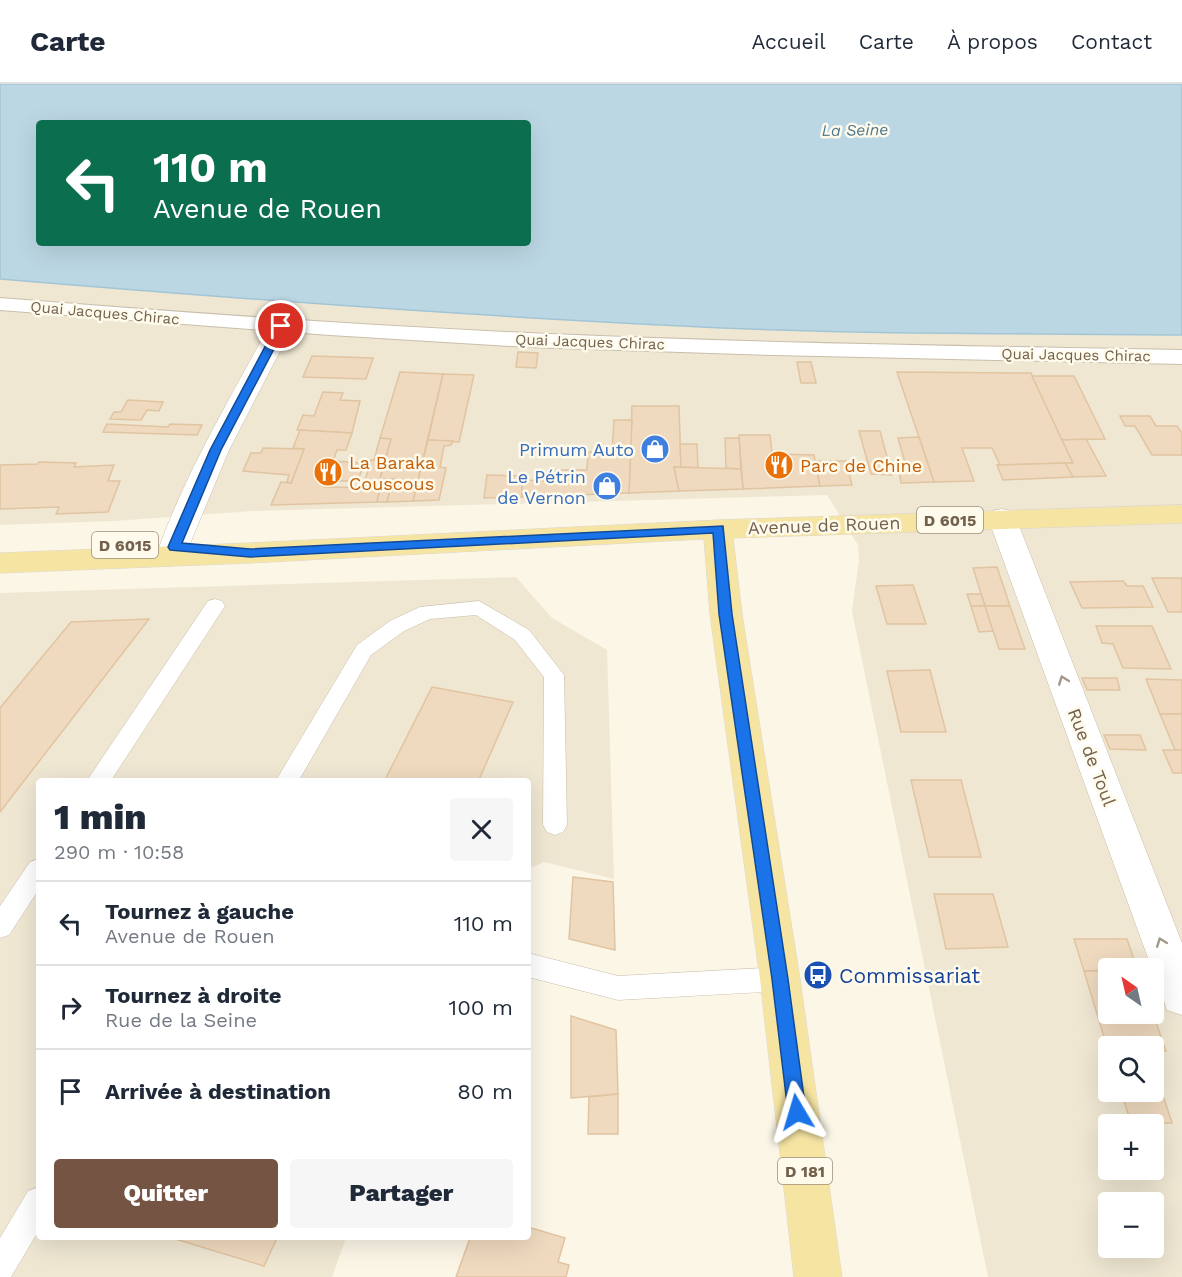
<!DOCTYPE html>
<html lang="fr">
<meta charset="utf-8">
<style>
:root{--surface:#fff;--page:#f6f6f7;--text:#1f2937;--muted:#747a83;--line:#e0e1e3;--accent:#755443}
body{margin:0;font-family:"Work Sans",sans-serif;background:var(--page);color:var(--text);height:100vh;display:flex;flex-direction:column;font-size:22px;white-space:nowrap}
*{box-sizing:border-box;margin:0}
p{font-size:20px;color:var(--muted)}
.icon{flex:none;width:33px;height:33px;fill:none;stroke:currentColor;stroke-width:2;stroke-linecap:round;stroke-linejoin:round}
.map{position:relative;flex:1;overflow:hidden}
.panel{position:absolute;left:36px;top:694px;width:495px;height:462px;display:flex;flex-direction:column;background:var(--surface);border-radius:6px;box-shadow:0 6px 24px #0002}
.panel>*{flex:none}
.guide{position:absolute;left:36px;top:36px;width:495px;height:126px;border-radius:6px;box-shadow:0 6px 24px #0002;background:#0b6e4f;color:#fff;overflow:hidden}
.needle{width:39px;rotate:326deg}
.fabs{position:absolute;left:1098px;top:874px;display:grid;gap:12px}
.fabs a{display:grid;place-items:center;width:66px;height:66px;border-radius:6px;background:var(--surface);box-shadow:0 6px 24px #0002;font-size:30px}
.pin{position:absolute;display:grid;place-items:center;width:51px;height:51px;color:#fff;margin:-26px;border:3px solid #fff;border-radius:50%;box-shadow:0 2px 6px #0007}
.me{position:absolute;width:66px;margin:-33px;rotate:353deg;stroke-linejoin:round;filter:drop-shadow(0 0 4px #0008)}
.turn{display:flex;align-items:center;gap:21px;height:126px;padding:0 18px;font-size:27px}
.turn .icon{width:78px;height:78px;stroke-width:2.5}
.turn b{display:block;font-size:42px;line-height:51px}
.round{display:grid;place-items:center;flex:none;width:63px;height:63px;border-radius:6px;background:var(--page)}
.headline{display:flex;align-items:center;justify-content:space-between;height:102px;padding:0 18px}
h1{font-size:36px;font-weight:800;line-height:45px}
.primary-button{display:flex;gap:12px;margin-top:auto;padding:12px 18px}
.primary-button a{flex:1;height:69px;border-radius:6px;background:var(--accent);color:#fff;font-size:24px;font-weight:800;line-height:69px;text-align:center}
.primary-button a+a{background:var(--page);color:var(--text)}
ul{padding:0;list-style:none}
li{display:flex;align-items:center;gap:18px;height:84px;padding:0 18px;border-top:2px solid var(--line)}
li div{flex:1}
li b{display:block;font-size:22px}
li em{font-style:normal}
header{display:flex;align-items:center;gap:36px;box-sizing:border-box;height:84px;padding:0 30px;background:var(--surface);border-bottom:2px solid var(--line)}
header strong{font-size:28px}
nav{display:flex;gap:33px;margin-inline-start:auto;font-size:21px}
.map>svg:first-child{display:block}
.residential{fill:#efe7d2;fill-rule:evenodd}
.water{fill:#bcd7e4;stroke:#a2c5d5;stroke-width:1.5;fill-rule:evenodd}
.building{fill:#efdabf;stroke:#e1c4a1;stroke-width:1.5}
.lines{fill:none;stroke-linecap:round;stroke-linejoin:round}
.service-casing{stroke:#c9beaa;stroke-width:1}
.pedestrian-casing{stroke:#c9beaa;stroke-width:2}
.minor-casing{stroke:#c9beaa;stroke-width:1}
.primary-casing{stroke:#dbd6d0;stroke-width:1}
.service{fill:#fff;fill-rule:evenodd}
.pedestrian{fill:#fff;fill-rule:evenodd}
.minor{fill:#fff;fill-rule:evenodd}
.primary{fill:#f6e5a2;fill-rule:evenodd}
.oneway{stroke:#a4988b}
.route{fill:#1a73e8;stroke:#114b97;stroke-width:1.5}
.labels{text-anchor:middle;dominant-baseline:central;stroke-width:5;stroke-linejoin:round;paint-order:stroke}
.far-street-label{font-size:15px;fill:#73614c;stroke:#fefaec}
.far-water-label{font-size:16px;font-style:italic;fill:#4b768c;stroke:#fefaec}
.shield{fill:#fefaec;stroke:#9d8f7c;stroke-width:1.5}
.shield-label{font-size:16px;font-weight:bold;fill:#73614c}
.shop-label{font-size:18px;fill:#366cbe;stroke:#fefaec;text-anchor:end}
.food-label{font-size:18px;fill:#c56008;stroke:#fefaec;text-anchor:start}
.street-label{font-size:18px;fill:#73614c;stroke:#fefaec}
.near-transit-label{font-size:21px;fill:#164399;stroke:#fefaec;text-anchor:start}
</style>
<header>
<strong>Carte</strong>
<nav><a>Accueil</a><a>Carte</a><a>À propos</a><a>Contact</a></nav>
</header>
<div class="map">
<svg width="1182" height="1193" viewBox="0 0 1182 1193">
<rect width="100%" height="100%" fill="#fbf6e6"/>
<!-- residential -->
<g class="residential">
<path d="M 0,195 L 298,219 L 683,242 L 831,248 L 1182,251 L 1182,1193 L 988,1193 L 852,527 L 859,476 L 858,461 L 827,411 L 253,427 L 114,437 L 0,441 ZM 1108,885 L 1154,885 L 1154,930 L 1108,930 ZM 1108,963 L 1154,963 L 1154,1008 L 1108,1008 ZM 1108,1041 L 1154,1041 L 1154,1086 L 1108,1086 ZM 1108,1119 L 1154,1119 L 1154,1164 L 1108,1164 Z"/>
<polygon points="516,493 552,534 607,566 614,795 544,778 528,785 528,698 39,698 39,1154 346,1154 332,1193 0,1193 0,509"/>
</g>
<!-- water -->
<path class="water" d="M 0,0 L 1182,0 L 1182,251 C 1016,249 849,251 682,242 C 455,231 227,214 0,195 ZM 39,39 L 528,39 L 528,159 L 39,159 Z"/>
<!-- building -->
<g class="building">
<polygon points="518,268 538,269 536,284 516,283"/>
<polygon points="312,272 373,274 366,295 303,293"/>
<polygon points="797,278 811,278 816,299 801,299"/>
<polygon points="400,288 443,290 413,417 387,418 391,400 395,400 397,395 380,395 391,355 380,354"/>
<polygon points="897,288 1031,289 1073,379 1000,381 992,364 962,364 974,397 934,398"/>
<polygon points="443,290 474,291 459,358 428,356"/>
<polygon points="1032,292 1074,292 1105,355 1062,356"/>
<polygon points="323,308 343,309 340,316 360,317 352,349 297,346 303,331 314,332"/>
<polygon points="128,316 163,318 159,327 147,326 141,336 110,335 114,328 121,328"/>
<polygon points="632,322 679,322 681,383 674,383 679,407 629,409"/>
<polygon points="1120,332 1150,332 1156,342 1177,342 1182,349 1182,371 1152,371 1135,342 1125,342"/>
<polygon points="614,336 632,336 629,409 522,413 522,396 554,397 555,386 587,386 588,368 612,368"/>
<polygon points="107,340 168,343 170,340 202,341 197,351 103,348"/>
<polygon points="300,346 352,349 346,366 337,366 333,377 364,379 358,397 328,397 325,403 380,404 377,418 271,421 281,398 291,399 304,365 293,364"/>
<polygon points="859,347 880,347 892,391 871,390"/>
<polygon points="739,351 770,351 772,370 814,371 820,402 743,405"/>
<polygon points="919,353 934,398 901,399 899,388 908,389 898,354"/>
<polygon points="380,354 391,355 385,376 374,376"/>
<polygon points="725,354 739,354 741,385 726,384"/>
<polygon points="1086,355 1106,392 1073,393 1065,379 1073,379 1062,356"/>
<polygon points="428,356 453,357 451,361 444,362 440,383 446,384 439,416 413,417"/>
<polygon points="680,360 697,360 698,384 681,383"/>
<polygon points="263,364 304,365 291,399 287,398 289,391 243,387 251,369 261,369"/>
<polygon points="371,376 385,376 377,404 363,404"/>
<polygon points="815,377 846,377 852,401 820,402"/>
<polygon points="39,378 76,379 74,383 114,381 108,397 120,397 108,428 56,430 59,423 0,425 0,381 38,380"/>
<polygon points="1065,379 1073,393 1003,396 997,381"/>
<polygon points="674,383 741,385 743,405 679,407"/>
<polygon points="487,391 522,392 522,413 484,414"/>
<polygon points="380,404 390,404 387,418 377,418"/>
<polygon points="997,483 1010,522 985,522 973,484"/>
<polygon points="1152,494 1182,494 1182,528 1168,528"/>
<polygon points="1123,497 1127,502 1143,502 1153,523 1082,524 1070,498"/>
<polygon points="913,501 926,540 887,540 876,502"/>
<polygon points="967,510 981,510 985,522 971,522"/>
<polygon points="971,522 985,522 993,547 979,548"/>
<polygon points="985,522 1010,522 1025,565 999,565"/>
<polygon points="149,535 0,728 0,624 71,538"/>
<polygon points="1096,542 1152,542 1171,585 1123,584 1113,560 1102,559"/>
<polygon points="930,586 946,648 901,648 887,587"/>
<polygon points="1082,594 1117,594 1120,606 1087,606"/>
<polygon points="1146,595 1182,596 1182,630 1160,630"/>
<polygon points="432,603 513,618 478,698 384,698"/>
<polygon points="1160,630 1182,630 1182,666 1175,666"/>
<polygon points="1104,651 1140,651 1146,666 1110,665"/>
<polygon points="1163,666 1182,666 1182,689 1173,689"/>
<polygon points="911,696 961,696 981,773 929,773"/>
<polygon points="573,793 613,798 615,866 569,855"/>
<polygon points="934,810 993,810 1008,863 946,865"/>
<polygon points="1074,855 1127,855 1137,885 1084,887"/>
<polygon points="1084,887 1108,887 1108,930 1153,930 1166,967 1154,967 1154,963 1108,963 1108,966"/>
<polygon points="571,932 616,946 618,1010 571,1014"/>
<polygon points="1154,984 1172,1039 1131,1039 1121,1008 1154,1008"/>
<polygon points="618,1010 618,1050 588,1050 589,1013"/>
<polygon points="528,1143 565,1154 558,1178 569,1181 566,1193 456,1193 470,1154 528,1154"/>
<polygon points="172,1154 277,1154 264,1182"/>
</g>
<g class="lines">
<!-- service casing -->
<g class="service-casing">
<g id="service">
<polygon points="215,515 222,517 225,522 110,698 86,698 208,517"/>
<polygon points="479,517 529,546 564,591 567,741 563,748 555,751 547,748 543,741 544,593 515,556 476,531 430,535 404,547 371,571 298,698 275,698 357,561 390,537 420,523"/>
<polygon points="39,775 39,805 9,851 0,854 0,822 30,778"/>
<polygon points="528,869 618,892 780,883 789,887 793,895 789,903 780,907 618,916 528,893"/>
<polygon points="39,1103 39,1146 11,1193 0,1193 0,1154 28,1107"/>
</g>
</g>
<!-- pedestrian casing -->
<g class="pedestrian-casing">
<path id="pedestrian" d="M 0,214 C 176,228 352,241 528,249 C 746,259 964,262 1182,266 L 1182,280 L 773,271 L 528,263 L 330,251 L 0,226 Z"/>
</g>
<!-- minor casing -->
<g class="minor-casing">
<g id="minor">
<path d="M 281,235 L 289,237 L 293,242 L 229,366 L 182,479 L 171,482 L 160,479 L 156,472 C 184,391 229,317 269,242 L 273,237 Z"/>
<polygon points="1002,425 1012,427 1016,434 1182,859 1182,931 1167,926 1154,885 1152,885 988,434 992,427"/>
</g>
</g>
<!-- primary casing -->
<g class="primary-casing">
<polygon id="primary" points="1182,421 1182,439 733,454 742,530 800,895 842,1193 794,1193 760,895 710,530 704,455 250,479 0,489 0,469 250,459 718,436"/>
</g>
<!-- service -->
<use href="#service" class="service"/>
<!-- pedestrian -->
<use href="#pedestrian" class="pedestrian"/>
<!-- minor -->
<use href="#minor" class="minor"/>
<!-- primary -->
<use href="#primary" class="primary"/>
</g>
<!-- one-way arrows -->
<defs><path id="oneway-chevron" d="M-2-3.5L2.5 0L-2 3.5" fill="none" stroke-width="1.6" stroke-linecap="round" stroke-linejoin="round" transform="scale(1.5)"/></defs>
<g class="oneway">
<use href="#oneway-chevron" transform="translate(1063 596) rotate(-111)"/>
<use href="#oneway-chevron" transform="translate(1161 858) rotate(-111)"/>
</g>
<!-- route -->
<polygon class="route" points="281,239 286,242 221,366 182,459 250,465 723,442 732,530 788,895 806,1028 804,1034 797,1037 791,1034 788,1028 772,895 719,530 713,449 250,473 170,466 168,463 210,366 276,242"/>
<!-- icons -->
<defs>
<g id="shop-disc" transform="scale(1.5)"><circle r="9.5" fill="#3f7fe0" stroke="#fefaec"/><path d="M-5-2.5h2.3a2.7 3.5 0 0 1 5.4 0H5L5.5 6h-11ZM-1.5-2.5h3a1.5 2.3 0 0 0-3 0Z" fill="#fff"/></g>
<g id="restaurant-disc" transform="scale(1.5)"><circle r="9.5" fill="#e8710a" stroke="#fefaec"/><path d="M-5-6h1v4h1v-4h1v4h1v-4h1v5L-1.5 .5V6h-2V.5L-5-1ZM5-6V6H3V1.5H1.5Q1.5-4 5-6Z" fill="#fff"/></g>
<g id="bus-disc" transform="scale(1.5)"><circle r="9.5" fill="#1a4fb4" stroke="#fefaec"/><path d="M-5-6H5V4H4V6H2V4H-2V6H-4V4H-5ZM-3.5-4V0h7V-4ZM-3.5 1.2v1.5H-2V1.2ZM2 1.2v1.5H3.5V1.2Z" fill="#fff"/></g>
</defs>
<g fill-rule="evenodd">
<use href="#shop-disc" x="655" y="365"/>
<use href="#restaurant-disc" x="779" y="381"/>
<use href="#restaurant-disc" x="328" y="388"/>
<use href="#shop-disc" x="607" y="402"/>
<use href="#bus-disc" x="818" y="891"/>
</g>
<g class="labels">
<!-- far-street labels -->
<g class="far-street-label">
<text transform="translate(105 229) rotate(5)">Quai Jacques Chirac</text>
<text transform="translate(590 258) rotate(2)">Quai Jacques Chirac</text>
<text transform="translate(1076 271) rotate(1)">Quai Jacques Chirac</text>
</g>
<!-- far-water labels -->
<g class="far-water-label">
<text transform="translate(855 46) rotate(-1)">La Seine</text>
</g>
<!-- shield labels -->
<g class="shield">
<rect x="917" y="423" width="66" height="26" rx="4.5"/>
<rect x="92" y="448" width="66" height="26" rx="4.5"/>
<rect x="778" y="1074" width="54" height="26" rx="4.5"/>
</g>
<g class="shield-label">
<text x="950" y="436">D 6015</text>
<text x="125" y="461">D 6015</text>
<text x="805" y="1087">D 181</text>
</g>
<!-- shop labels -->
<g class="shop-label">
<text x="634" y="365">Primum Auto</text>
<text x="586" y="392">Le Pétrin<tspan x="586" dy="21">de Vernon</tspan></text>
</g>
<!-- food labels -->
<g class="food-label">
<text x="349" y="378">La Baraka<tspan x="349" dy="21">Couscous</tspan></text>
<text x="800" y="381">Parc de Chine</text>
</g>
<!-- street labels -->
<g class="street-label">
<text transform="translate(824 441) rotate(-2)">Avenue de Rouen</text>
<text transform="translate(1092 673) rotate(69)">Rue de Toul</text>
</g>
<!-- near-transit labels -->
<g class="near-transit-label">
<text x="839" y="891">Commissariat</text>
</g>
</g>
</svg>
<div class="fabs">
<a><svg class="needle" viewBox="-14 -14 28 28"><path d="M0-13l5 13h-10z" fill="#e53935"/><path d="M0 13l5-13h-10z" fill="#747a83"/></svg></a>
<a><svg class="icon" aria-label="search" viewBox="0 0 24 24"><circle cx="10" cy="10" r="6"/><path d="M15 15l6 6"/></svg></a>
<a>+</a>
<a>−</a>
</div>
<div class="pin" style="left:281px;top:242px;background:#d93025"><svg class="icon" aria-label="arrive" viewBox="0 0 24 24"><path d="M6 21V4h12l-3 4 3 4H6"/></svg></div>
<svg class="me" style="left:797px;top:1028px" viewBox="-20 -20 40 40"><path d="M0-17L14 15 0 8-14 15z" fill="#1a73e8" stroke="#fff" stroke-width="4"/></svg>
<div class="guide">
<div class="turn"><svg class="icon" aria-label="left" viewBox="0 0 24 24"><path d="M17 20v-9H6M10 6l-5 5 5 5"/></svg><div><b>110 m</b>Avenue de Rouen</div></div>
</div>
<section class="panel">
<div class="headline"><div><h1>1 min</h1><p>290 m · 10:58</p></div><a class="round"><svg class="icon" aria-label="close" viewBox="0 0 24 24"><path d="M6 6l12 12M18 6L6 18"/></svg></a></div>
<ul>
<li><svg class="icon" aria-label="left" viewBox="0 0 24 24"><path d="M17 20v-9H6M10 6l-5 5 5 5"/></svg><div><b>Tournez à gauche</b><p>Avenue de Rouen</p></div><em>110 m</em></li>
<li><svg class="icon" aria-label="right" viewBox="0 0 24 24"><path d="M7 20v-9h11M14 6l5 5-5 5"/></svg><div><b>Tournez à droite</b><p>Rue de la Seine</p></div><em>100 m</em></li>
<li><svg class="icon" aria-label="arrive" viewBox="0 0 24 24"><path d="M6 21V4h12l-3 4 3 4H6"/></svg><div><b>Arrivée à destination</b></div><em>80 m</em></li>
</ul>
<div class="primary-button"><a>Quitter</a><a>Partager</a></div>
</section>
</div>
